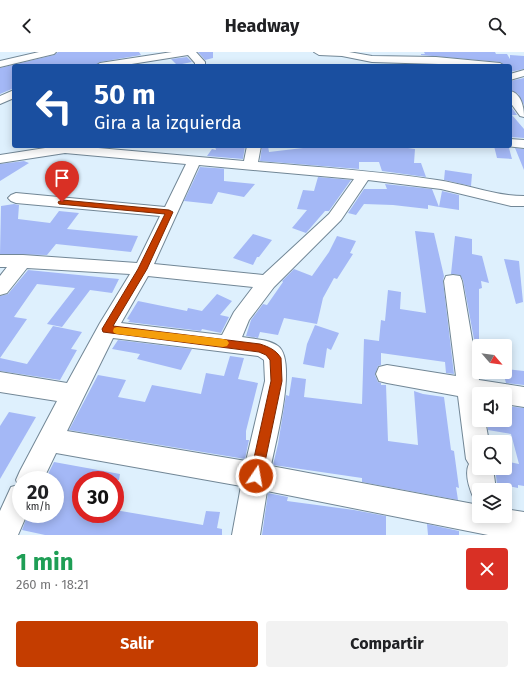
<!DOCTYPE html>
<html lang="es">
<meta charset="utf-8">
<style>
:root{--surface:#fff;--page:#f2f2f2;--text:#202124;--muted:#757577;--accent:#c43d00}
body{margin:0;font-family:"Fira Sans",sans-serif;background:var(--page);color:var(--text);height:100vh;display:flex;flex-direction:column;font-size:15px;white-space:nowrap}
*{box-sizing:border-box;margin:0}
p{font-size:13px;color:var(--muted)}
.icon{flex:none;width:22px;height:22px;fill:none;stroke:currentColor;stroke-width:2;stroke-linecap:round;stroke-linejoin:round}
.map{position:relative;height:483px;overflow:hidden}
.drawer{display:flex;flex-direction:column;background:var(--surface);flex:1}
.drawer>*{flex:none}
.hud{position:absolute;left:12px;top:12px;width:500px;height:84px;border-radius:4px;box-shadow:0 2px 10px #0003;background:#1a4fa0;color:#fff;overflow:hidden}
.needle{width:26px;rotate:118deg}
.fabs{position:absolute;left:472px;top:287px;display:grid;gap:8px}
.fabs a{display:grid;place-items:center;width:40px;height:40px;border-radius:4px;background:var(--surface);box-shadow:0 2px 10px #0003;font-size:20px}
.speed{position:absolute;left:12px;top:419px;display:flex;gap:8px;font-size:20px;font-weight:700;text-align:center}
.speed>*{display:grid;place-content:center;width:52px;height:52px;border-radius:50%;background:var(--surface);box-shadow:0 2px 10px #0003;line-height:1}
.speed small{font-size:10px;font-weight:400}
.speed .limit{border:6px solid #d22;background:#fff;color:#111}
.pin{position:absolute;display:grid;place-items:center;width:34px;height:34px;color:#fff;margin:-41px -17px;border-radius:50% 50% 50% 0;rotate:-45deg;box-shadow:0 0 4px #0007}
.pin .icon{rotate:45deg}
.me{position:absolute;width:44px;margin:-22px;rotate:12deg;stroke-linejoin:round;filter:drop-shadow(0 0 3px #0008)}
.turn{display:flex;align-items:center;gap:14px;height:84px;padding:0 16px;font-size:18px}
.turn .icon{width:52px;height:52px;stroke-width:2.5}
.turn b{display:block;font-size:28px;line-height:34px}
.round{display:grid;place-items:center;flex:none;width:42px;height:42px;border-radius:4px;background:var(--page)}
.head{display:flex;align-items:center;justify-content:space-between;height:68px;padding:0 16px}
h1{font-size:24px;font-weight:700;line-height:30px;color:#1e9e55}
.cta{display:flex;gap:8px;margin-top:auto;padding:8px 16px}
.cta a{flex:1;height:46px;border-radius:4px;background:var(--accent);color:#fff;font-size:16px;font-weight:700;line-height:46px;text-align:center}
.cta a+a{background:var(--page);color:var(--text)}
header{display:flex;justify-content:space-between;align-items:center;height:52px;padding:0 16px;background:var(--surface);font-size:18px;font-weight:700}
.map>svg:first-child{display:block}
.building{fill:#a4b8f6}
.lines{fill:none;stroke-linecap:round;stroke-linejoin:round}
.minor-casing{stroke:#728796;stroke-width:2}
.minor{fill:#fff;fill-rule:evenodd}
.route{fill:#c43d00;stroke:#7f2800}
.slow{fill:#f59e0b}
</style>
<header><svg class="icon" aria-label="back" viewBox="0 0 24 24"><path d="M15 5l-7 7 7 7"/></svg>Headway<svg class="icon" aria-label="search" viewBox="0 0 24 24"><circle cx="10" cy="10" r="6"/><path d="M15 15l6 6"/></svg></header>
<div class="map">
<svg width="524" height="483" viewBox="0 0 524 483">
<rect width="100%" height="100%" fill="#def0fd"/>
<!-- building -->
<g class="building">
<polygon points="58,0 139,0 141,3 100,10 94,14 14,14 14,36 0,42 0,16 54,3"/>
<polygon points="198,0 213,0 213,6 205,8"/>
<polygon points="424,0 495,0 496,2 507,2 510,7 510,3 524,4 524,17 510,20 510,14 506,14 500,10 421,3 421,2 425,2"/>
<polygon points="187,5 192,10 177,13 171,7"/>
<polygon points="524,26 524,53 518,42 510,38 510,29"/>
<polygon points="510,53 517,63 512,63 524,77 524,86 510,85"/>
<polygon points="215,94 245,94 243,107 207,104 212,97 216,98"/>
<polygon points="262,94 268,94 269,100 320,94 394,94 415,97 414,111 421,111 426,125 382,119 379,110 359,110 359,117 260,109"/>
<polygon points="494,94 505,94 509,96 512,107 497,106"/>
<polygon points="515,96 524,97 524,118"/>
<polygon points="24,109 29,111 0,129 0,112"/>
<polygon points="200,115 229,117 224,117 224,129 255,132 244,145 218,140 212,152 184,149"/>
<polygon points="445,118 472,122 471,134 444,128"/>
<polygon points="318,125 351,128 329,159 325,159 306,181 292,176 307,158 297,157 303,138 314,139"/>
<polygon points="385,132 432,137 439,155 428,153 428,157 393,153 364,152 356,163 348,161 364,137 387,137"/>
<polygon points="442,139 459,143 459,158 439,155"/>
<polygon points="14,152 19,153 18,167 50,171 59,159 79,161 67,177 138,184 131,200 56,192 47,203 0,202 1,154"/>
<polygon points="415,179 434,181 444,224 443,229 454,322 446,321 445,310 381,301 381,313 378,314 375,323 378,330 381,331 381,333 386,333 388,389 418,393 414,339 423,342 444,345 451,398 454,399 459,436 456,435 458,448 362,430 362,426 273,413 278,392 286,343 289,344 292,325 306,327 304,345 362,352 364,287 379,289 381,268 385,269 388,238 401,240 400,257 426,261"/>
<polygon points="253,182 272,188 259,205 257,205 253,213 233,206"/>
<polygon points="337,184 356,189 350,201 353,202 337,227 334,226 323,246 317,272 284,266 278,283 260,280 258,286 246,284 251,268 263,252 267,253 283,230 282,229 294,217 312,224 329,200"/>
<polygon points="455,184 472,187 472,202 482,204 489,231 481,229 482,236 479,237 479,314 463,228 460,223 451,222"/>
<polygon points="504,207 519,209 523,250 516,252"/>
<polygon points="28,218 119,227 112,241 90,238 62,275 47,272 75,236 37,232 14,265 27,267 0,306 0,244 8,242"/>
<polygon points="217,242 232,249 220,263 229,265 221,281 202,277 201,279 128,270 130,268 127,267 138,249 187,259 188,256 202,259"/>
<polygon points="315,273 339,281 331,298 327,296 324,316 303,312 307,292"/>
<polygon points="53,274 82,280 71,297 77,298 60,328 0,319 0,306 27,312"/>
<polygon points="118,288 192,297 181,318 137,307 140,302 112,297"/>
<polygon points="230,304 244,306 238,327 258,331 246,379 246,388 249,388 245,407 69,378 98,323 126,328 118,345 145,350 152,333 201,342 206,321 224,324"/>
<polygon points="505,317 524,319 524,333 506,331 503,320 505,320"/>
<polygon points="505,354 524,356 524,434 518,433 518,436 497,432 495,416 505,416 505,409 519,412 511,382 488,378 487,368 505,368"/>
<polygon points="9,360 36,365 0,427 0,374"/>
<polygon points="54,410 120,422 119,428 81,428 81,462 115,462 115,458 203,473 206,459 220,460 217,476 222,477 222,483 45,483 22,478 28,462 55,462 55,428 45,428"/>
<polygon points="268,441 288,445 287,449 354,458 386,464 386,483 262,483"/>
<polygon points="427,472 459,479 459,483 428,483"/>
</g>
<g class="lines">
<!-- minor casing -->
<g class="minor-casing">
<g id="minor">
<polygon points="39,0 56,0 54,2 0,15 0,9"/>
<polygon points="172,0 196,0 205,10 205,14 195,14 195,11 188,3 119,14 95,14 100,11"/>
<polygon points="314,0 349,0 372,4 436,5 500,11 505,14 372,10 342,4 319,3"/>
<polygon points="524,18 524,24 510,28 510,22"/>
<polygon points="14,38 14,46 0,52 0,44"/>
<path d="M 510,39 C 521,41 524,55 524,65 L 520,64 L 510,50 Z"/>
<polygon points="510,87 524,88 524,96 506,94 510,94"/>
<path d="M 58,94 L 76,94 L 244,109 L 247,94 L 261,94 L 258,110 C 318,115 378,119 437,128 C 466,132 494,144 524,144 L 524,154 L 511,154 L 441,137 L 368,128 L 341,168 L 274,235 L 249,268 L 242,285 C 253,287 268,287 278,294 C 298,309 275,391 271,414 L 479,453 L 479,464 L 505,464 L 505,457 L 524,460 L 524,483 L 488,483 L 267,439 L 260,483 L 232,483 L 241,434 L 56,401 L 43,428 L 21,428 L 21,462 L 27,462 L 18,483 L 0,483 L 0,459 L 11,435 L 18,433 L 16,428 L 20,419 L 57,349 L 0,340 L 0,320 L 67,331 L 100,271 L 130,222 L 27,216 L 7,241 L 0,243 L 0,224 L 7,215 L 0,215 L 0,203 L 23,203 L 137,211 L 160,164 L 16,151 L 11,149 L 8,146 L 11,143 L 16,141 L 165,155 L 186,112 L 65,101 L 0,111 L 0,103 ZM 199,113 L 354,127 L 329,162 L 263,223 L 154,212 ZM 148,224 L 253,235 L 234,260 L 222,283 L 121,271 ZM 113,286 L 258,304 L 264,308 L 265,329 L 246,409 L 67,379 Z"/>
<path d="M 453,223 L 460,224 L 462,229 L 479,328 L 524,335 L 524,355 L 505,352 L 505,342 L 479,342 L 479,368 L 485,368 L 489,390 L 479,390 L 479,416 L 493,416 L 496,438 L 479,438 L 479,450 L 474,447 C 470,438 464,422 469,412 L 466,407 L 458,344 L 387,331 L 379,329 L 376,322 L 379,315 L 387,313 L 456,324 L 444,229 L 446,224 Z"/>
</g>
</g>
<!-- minor -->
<use href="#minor" class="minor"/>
</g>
<!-- route -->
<path class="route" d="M 62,148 L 169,158 L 173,160 L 147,217 L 113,274 L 260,292 C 269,295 276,298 281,306 L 282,329 L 261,429 L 256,431 L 252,429 L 250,424 L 271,329 L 270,308 L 266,303 L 259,300 L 103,280 L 102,277 L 138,217 L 165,162 L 59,152 L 58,150 Z"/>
<!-- slow -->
<polygon class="slow" points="117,275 223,287 227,288 229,291 227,294 223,295 117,282 114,281 113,279 114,276"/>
</svg>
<div class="fabs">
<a><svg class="needle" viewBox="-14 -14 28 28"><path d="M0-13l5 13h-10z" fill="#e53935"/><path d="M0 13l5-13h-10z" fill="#757577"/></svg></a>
<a><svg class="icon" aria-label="sound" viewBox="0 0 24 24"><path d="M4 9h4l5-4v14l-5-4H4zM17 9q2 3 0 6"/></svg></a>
<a><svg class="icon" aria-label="search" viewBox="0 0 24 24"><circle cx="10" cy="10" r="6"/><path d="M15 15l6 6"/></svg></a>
<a><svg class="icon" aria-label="layers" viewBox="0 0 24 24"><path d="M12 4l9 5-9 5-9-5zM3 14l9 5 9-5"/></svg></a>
</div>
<div class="speed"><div>20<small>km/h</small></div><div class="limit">30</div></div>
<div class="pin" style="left:62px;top:150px;background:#d93025"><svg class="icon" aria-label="arrive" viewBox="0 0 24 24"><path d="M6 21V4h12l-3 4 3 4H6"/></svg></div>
<svg class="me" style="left:256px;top:424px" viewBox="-20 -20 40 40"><circle r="17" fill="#c43d00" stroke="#fff" stroke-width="3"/><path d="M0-11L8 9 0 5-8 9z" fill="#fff"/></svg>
<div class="hud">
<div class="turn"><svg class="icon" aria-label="left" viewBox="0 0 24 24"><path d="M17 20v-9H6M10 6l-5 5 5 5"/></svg><div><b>50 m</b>Gira a la izquierda</div></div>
</div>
</div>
<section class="drawer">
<div class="head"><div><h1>1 min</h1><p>260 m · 18:21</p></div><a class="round" style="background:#d93025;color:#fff"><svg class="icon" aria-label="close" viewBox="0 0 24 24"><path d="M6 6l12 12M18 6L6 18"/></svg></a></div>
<div class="cta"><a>Salir</a><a>Compartir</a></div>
</section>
